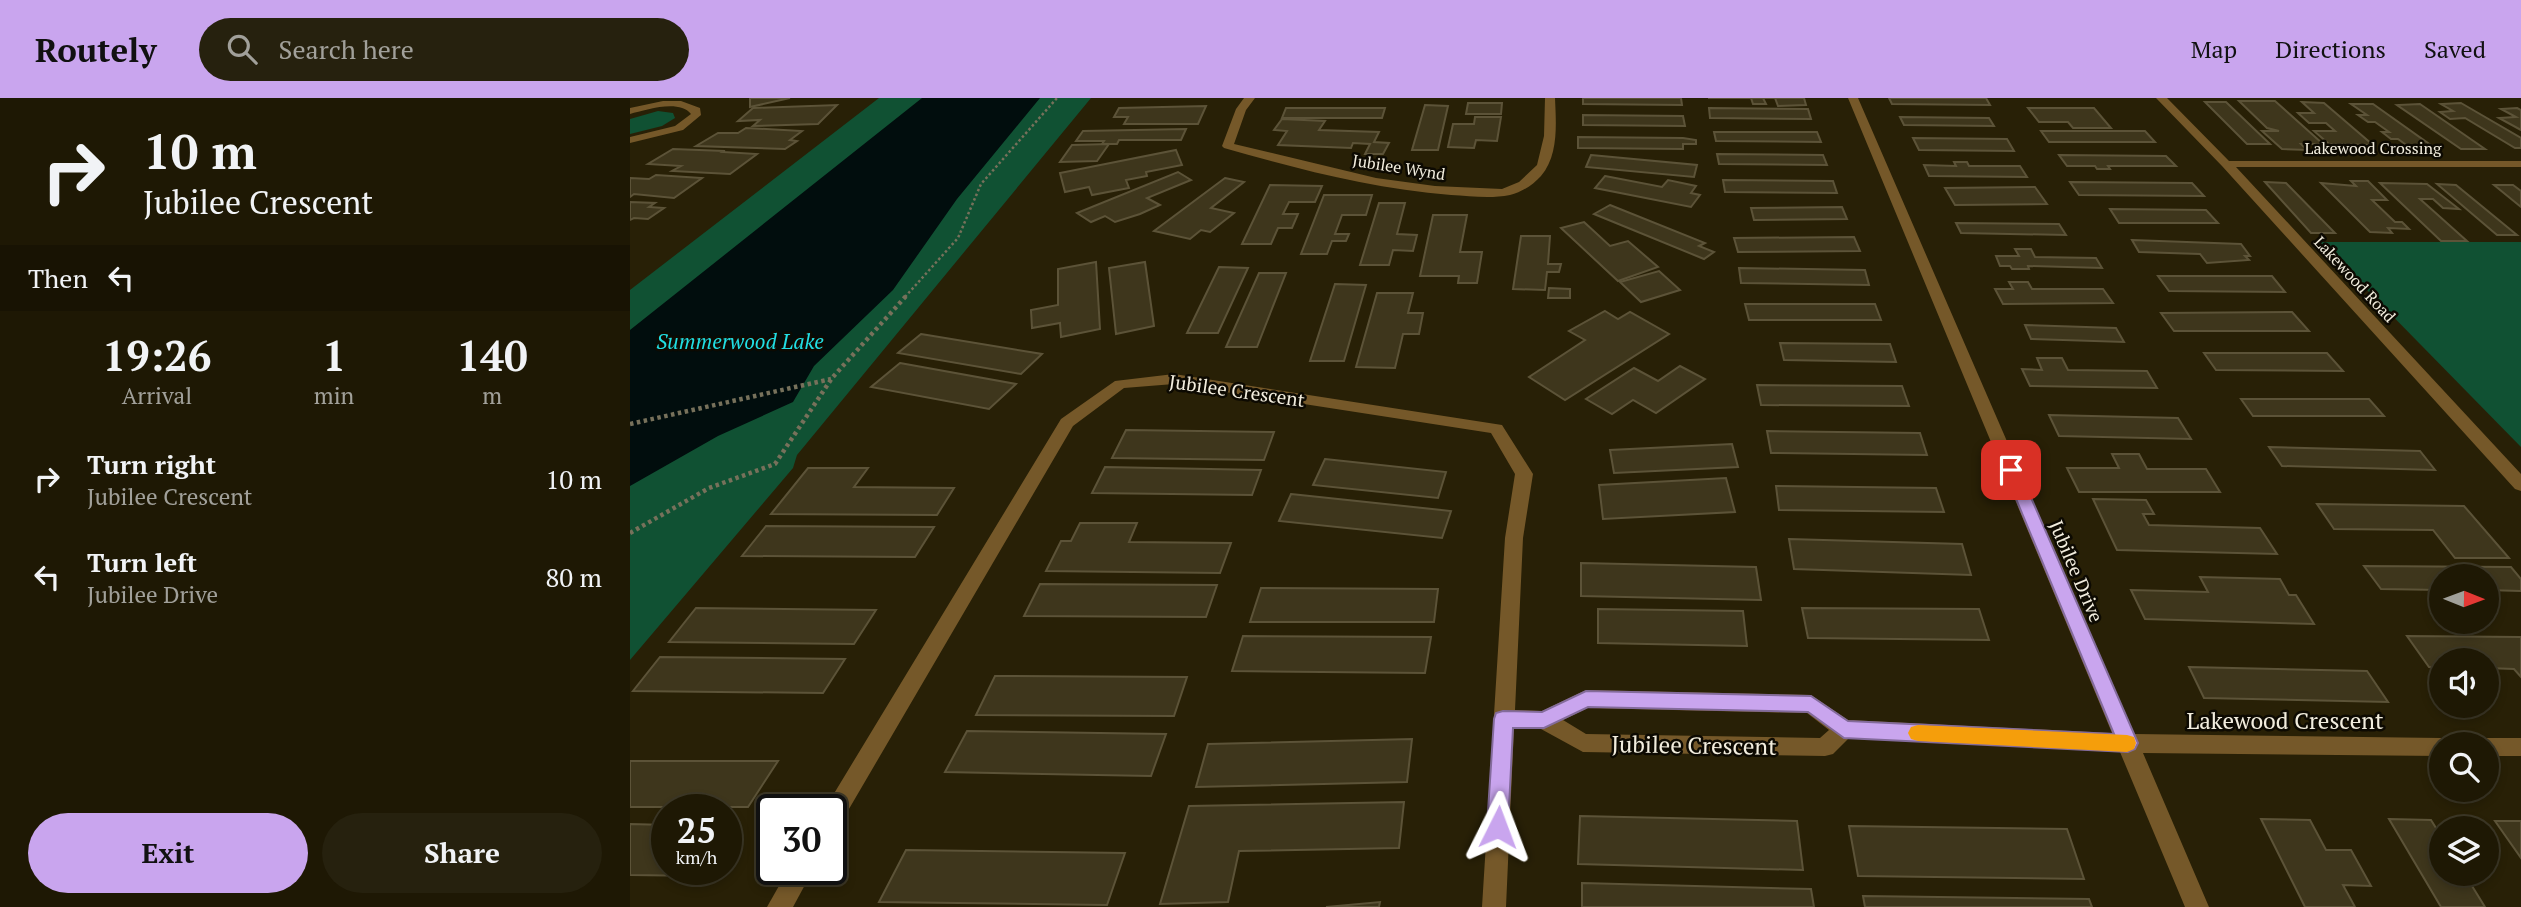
<!DOCTYPE html>
<style>
:root{--surface:#1e1804;--page:#26210e;--text:#f1f3f6;--muted:#a1a09a;--line:#3c3726;--accent:#c9a5ee}
body{margin:0;font-family:"PT Serif",serif;background:var(--page);color:var(--text);height:100vh;display:flex;flex-direction:column;font-size:26px;white-space:nowrap}
*{box-sizing:border-box;margin:0}
p{font-size:23px;color:var(--muted)}
.icon{flex:none;width:38px;height:38px;fill:none;stroke:currentColor;stroke-width:2;stroke-linecap:round;stroke-linejoin:round}
.map{position:relative;flex:1;overflow:hidden}
.panel{display:flex;flex-direction:column;background:var(--surface);width:630px}
.panel>*{flex:none}
.banner{background:#1e1804;color:var(--text);overflow:hidden}
.needle{width:46px;rotate:91deg}
.buttons{position:absolute;left:1799px;top:466px;display:grid;gap:14px}
.buttons a{display:grid;place-items:center;width:70px;height:70px;border-radius:50%;background:var(--surface);box-shadow:0 4px 10px #0003,0 0 0 2px var(--line);font-size:35px}
.speed{position:absolute;left:21px;top:696px;display:flex;gap:14px;font-size:35px;font-weight:700;text-align:center}
.speed>*{display:grid;place-content:center;width:91px;height:91px;border-radius:50%;background:var(--surface);box-shadow:0 4px 10px #0003,0 0 0 2px var(--line);line-height:1}
.speed small{font-size:18px;font-weight:400}
.speed .limit{border:4px solid #111;border-radius:10px;background:#fff;color:#111}
.pin{position:absolute;display:grid;place-items:center;width:60px;height:60px;color:#fff;margin:-30px;border-radius:14px;box-shadow:0 4px 10px #0006}
.me{position:absolute;width:77px;margin:-38px;rotate:3deg;stroke-linejoin:round;filter:drop-shadow(0 0 5px #0008)}
.turn{display:flex;align-items:center;gap:24px;height:147px;padding:0 28px;font-size:32px}
.turn .icon{width:91px;height:91px;stroke-width:2.5}
.turn b{display:block;font-size:49px;line-height:60px}
.then{display:flex;align-items:center;height:66px;padding:0 28px;background:#0003;gap:14px;font-size:26px}
.eta{display:flex;justify-content:space-evenly;align-items:center;height:119px;text-align:center}
.eta b{font-size:42px;font-weight:700;line-height:49px}
.button{display:flex;gap:14px;margin-top:auto;padding:14px 28px}
.button a{flex:1;height:80px;border-radius:42px;background:var(--accent);color:#111;font-size:28px;font-weight:700;line-height:80px;text-align:center}
.button a+a{background:var(--page);color:var(--text)}
ul{padding:0;list-style:none}
li{display:flex;align-items:center;gap:21px;height:98px;padding:0 28px}
li div{flex:1}
li b{display:block;font-size:26px}
li em{font-style:normal}
header{display:flex;align-items:center;gap:42px;box-sizing:border-box;height:98px;padding:0 35px;background:var(--accent);color:#111}
header strong{font-size:33px}
nav{display:flex;gap:38px;margin-inline-start:auto;font-size:24px}
.search{width:490px;height:63px;background:var(--page);display:flex;align-items:center;gap:18px;box-sizing:border-box;padding:0 24px;border-radius:38px;color:var(--muted);font-size:26px}
main{display:flex;flex:1;min-height:0}
.map>svg:first-child{display:block}
.green{fill:#105133}
.water{fill:#010d0d}
.building{fill:#3e361c;stroke:#5c5338;stroke-width:2}
.lines{fill:none;stroke-linecap:round;stroke-linejoin:round}
.path-far1{stroke:#77715b;stroke-width:2.5;stroke-dasharray:2.5 2.5;stroke-linecap:butt}
.path{stroke:#77715b;stroke-width:4.5;stroke-dasharray:3.5 3.5;stroke-linecap:butt}
.minor{fill:#755829;fill-rule:evenodd}
.route{fill:#c9a5ee;stroke:#836b9b;stroke-width:2}
.slow{fill:#f59e0b}
.labels{text-anchor:middle;dominant-baseline:central;stroke-width:5;stroke-linejoin:round;paint-order:stroke}
.far-street-label{font-size:16px;fill:#f2edde;stroke:#0d0a02}
.street-label{font-size:19px;fill:#f2edde;stroke:#0d0a02}
.water-label{font-size:21px;font-style:italic;fill:#21dee3;stroke:#0d0a02}
.near-street-label{font-size:23px;fill:#f2edde;stroke:#0d0a02}
</style>
<header>
<strong>Routely</strong>
<div class="search"><svg class="icon" aria-label="search" viewBox="0 0 24 24"><circle cx="10" cy="10" r="6"/><path d="M15 15l6 6"/></svg>Search here</div>
<nav><a>Map</a><a>Directions</a><a>Saved</a></nav>
</header>
<main>
<section class="panel">
<div class="banner">
<div class="turn"><svg class="icon" aria-label="right" viewBox="0 0 24 24"><path d="M7 20v-9h11M14 6l5 5-5 5"/></svg><div><b>10 m</b>Jubilee Crescent</div></div>
<div class="then">Then<svg class="icon" aria-label="left" viewBox="0 0 24 24"><path d="M17 20v-9H6M10 6l-5 5 5 5"/></svg></div>
</div>
<div class="eta">
<div><b>19:26</b><p>Arrival</p></div>
<div><b>1</b><p>min</p></div>
<div><b>140</b><p>m</p></div>
</div>
<ul>
<li><svg class="icon" aria-label="right" viewBox="0 0 24 24"><path d="M7 20v-9h11M14 6l5 5-5 5"/></svg><div><b>Turn right</b><p>Jubilee Crescent</p></div><em>10 m</em></li>
<li><svg class="icon" aria-label="left" viewBox="0 0 24 24"><path d="M17 20v-9H6M10 6l-5 5 5 5"/></svg><div><b>Turn left</b><p>Jubilee Drive</p></div><em>80 m</em></li>
</ul>
<div class="button"><a>Exit</a><a>Share</a></div>
</section>
<div class="map">
<svg width="1891" height="809" viewBox="0 0 1891 809">
<rect width="100%" height="100%" fill="#282006"/>
<!-- green -->
<g class="green">
<polygon points="249,0 461,0 167,357 163,370 0,562 0,192"/>
<polygon points="28,13 43,15 45,20 32,28 0,36 0,21"/>
<polygon points="1690,144 1891,144 1891,349"/>
</g>
<!-- water -->
<polygon class="water" points="292,0 410,0 327,101 263,192 184,268 163,304 88,338 0,388 0,232"/>
<!-- building -->
<g class="building">
<polygon points="120,0 160,0 120,9"/>
<polygon points="953,0 1051,0 1052,7 953,6"/>
<polygon points="1078,0 1174,0 1176,7 1148,8 1145,0 1133,0 1136,6 1123,6 1121,0"/>
<polygon points="1259,0 1356,0 1360,7 1262,6"/>
<polygon points="1609,3 1645,3 1693,46 1671,46 1677,52 1652,51 1632,33 1649,33 1637,30"/>
<polygon points="1575,4 1596,4 1640,46 1617,46"/>
<polygon points="1672,4 1694,5 1743,47 1699,46 1684,33 1705,33 1696,25 1679,25 1668,15 1684,15"/>
<polygon points="838,5 872,5 871,16 836,16"/>
<polygon points="1831,5 1891,40 1891,50 1885,50 1835,20 1820,21 1810,14 1823,13 1811,6"/>
<polygon points="1721,6 1743,6 1802,48 1779,49 1768,41 1761,41 1752,34 1759,34 1745,24 1738,24 1728,17 1737,17"/>
<polygon points="1790,6 1855,51 1831,51 1767,7"/>
<polygon points="207,7 188,26 123,28 130,22 108,23 123,10"/>
<polygon points="795,7 818,8 808,52 782,52"/>
<polygon points="576,8 568,26 494,26 498,19 484,19 489,10"/>
<polygon points="656,10 755,10 752,20 652,20"/>
<polygon points="1079,10 1178,11 1181,21 1080,20"/>
<polygon points="1398,10 1464,10 1481,30 1443,30 1438,24 1409,24"/>
<polygon points="1887,10 1891,12 1891,32 1869,20 1886,19 1871,11"/>
<polygon points="953,17 1053,18 1055,28 953,27"/>
<polygon points="845,19 871,19 867,43 846,42 844,50 818,49 823,26 844,26"/>
<polygon points="1270,19 1359,20 1364,28 1274,27"/>
<polygon points="652,21 695,23 689,32 749,34 744,44 759,45 753,56 735,56 740,46 723,45 721,50 648,47 657,33 644,32"/>
<polygon points="116,30 172,33 160,42 167,43 155,51 66,48 88,35 108,35"/>
<polygon points="556,31 551,42 489,42 487,46 472,46 474,43 446,43 453,33"/>
<polygon points="1411,33 1515,33 1525,44 1419,44"/>
<polygon points="1084,34 1187,34 1191,44 1086,43"/>
<polygon points="948,39 1053,40 1066,42 1066,46 1053,46 1053,51 948,50"/>
<polygon points="1283,40 1377,41 1384,53 1289,52"/>
<polygon points="479,46 467,63 430,64 442,47"/>
<polygon points="43,51 95,53 93,54 127,56 100,76 42,73 51,68 18,66"/>
<polygon points="546,52 552,67 516,74 517,78 496,82 499,90 462,97 459,89 435,94 430,75"/>
<polygon points="1087,56 1193,57 1197,67 1089,66"/>
<polygon points="961,57 1067,67 1064,79 956,69"/>
<polygon points="1429,57 1536,58 1546,68 1478,68 1480,71 1467,71 1465,68 1437,68"/>
<polygon points="1324,64 1337,64 1339,68 1390,68 1397,79 1299,78 1294,67 1326,68"/>
<polygon points="548,74 561,82 517,100 530,107 510,116 485,124 475,118 461,124 447,115"/>
<polygon points="26,77 72,80 44,100 4,96 0,99 0,80 19,81"/>
<polygon points="975,78 1032,89 1038,82 1066,88 1061,95 1070,97 1061,109 965,90"/>
<polygon points="595,80 614,84 581,110 604,115 580,134 571,132 560,141 524,133"/>
<polygon points="1093,82 1203,83 1207,95 1095,94"/>
<polygon points="1721,83 1738,83 1757,102 1742,102 1765,124 1772,124 1779,131 1758,130 1762,135 1740,134 1691,85 1726,88"/>
<polygon points="1440,84 1562,85 1574,98 1449,97"/>
<polygon points="1635,84 1656,85 1705,135 1681,135"/>
<polygon points="1750,85 1797,86 1829,111 1813,110 1803,101 1790,101 1837,143 1811,143"/>
<polygon points="1807,86 1826,87 1887,137 1867,137"/>
<polygon points="640,87 692,88 685,104 659,104 653,116 668,116 662,130 648,130 641,146 612,146"/>
<polygon points="1864,87 1883,87 1891,93 1891,109"/>
<polygon points="1405,89 1417,106 1325,107 1315,90"/>
<polygon points="694,97 742,97 736,117 712,117 705,136 719,136 716,143 702,143 697,156 671,156"/>
<polygon points="0,104 25,105 19,109 34,110 18,121 4,120 0,122"/>
<polygon points="749,105 775,105 767,136 787,137 783,153 763,152 759,167 730,167"/>
<polygon points="980,107 1075,145 1069,148 1084,154 1074,161 964,116"/>
<polygon points="1212,109 1217,121 1124,122 1121,110"/>
<polygon points="1480,111 1576,112 1588,125 1489,125"/>
<polygon points="803,117 837,117 830,154 852,154 847,185 828,185 829,178 790,178"/>
<polygon points="954,124 980,148 998,143 1028,169 988,183 931,130"/>
<polygon points="1326,125 1429,126 1436,137 1331,135"/>
<polygon points="891,138 920,138 918,166 931,166 929,174 917,174 915,192 883,191"/>
<polygon points="1224,139 1230,153 1108,154 1104,140"/>
<polygon points="1502,142 1611,146 1620,158 1615,158 1619,162 1577,165 1570,156 1509,154"/>
<polygon points="1385,151 1401,151 1405,159 1466,160 1472,170 1398,168 1399,171 1382,171 1380,168 1370,168 1366,158 1389,158"/>
<polygon points="466,164 470,231 431,239 430,225 402,230 401,212 428,207 428,171"/>
<polygon points="515,164 524,228 486,236 479,170"/>
<polygon points="589,169 618,170 588,235 557,235"/>
<polygon points="1109,170 1235,172 1239,187 1111,185"/>
<polygon points="1029,173 1050,192 1011,204 990,184"/>
<polygon points="629,175 656,175 627,249 596,249"/>
<polygon points="1528,178 1642,178 1655,194 1539,193"/>
<polygon points="1379,184 1398,184 1402,191 1473,191 1483,205 1373,206 1365,191 1383,191"/>
<polygon points="705,186 736,187 714,263 680,263"/>
<polygon points="919,190 940,191 940,200 918,200"/>
<polygon points="747,195 783,195 778,215 793,215 789,236 773,236 765,270 726,269"/>
<polygon points="1115,206 1245,206 1251,222 1119,222"/>
<polygon points="975,213 988,221 1000,214 1039,236 935,302 899,279 955,242 939,233"/>
<polygon points="1662,214 1679,233 1544,233 1531,215"/>
<polygon points="1395,227 1486,230 1494,244 1401,241"/>
<polygon points="291,236 412,256 391,276 268,255"/>
<polygon points="1150,245 1260,246 1266,264 1154,262"/>
<polygon points="1574,255 1697,255 1713,273 1586,272"/>
<polygon points="1407,260 1432,260 1438,272 1517,273 1527,290 1400,288 1392,271 1412,272"/>
<polygon points="270,265 386,286 359,311 241,289"/>
<polygon points="1050,268 1075,281 1026,315 1003,302 982,316 956,301 1004,270 1028,283"/>
<polygon points="1127,287 1272,288 1279,308 1131,307"/>
<polygon points="1611,301 1739,301 1754,318 1623,318"/>
<polygon points="1419,317 1548,320 1561,341 1429,338"/>
<polygon points="496,332 644,334 634,362 482,360"/>
<polygon points="1137,333 1290,335 1297,357 1141,355"/>
<polygon points="1102,346 1108,369 984,375 980,352"/>
<polygon points="1639,349 1790,353 1805,372 1652,368"/>
<polygon points="1482,356 1509,356 1517,371 1576,371 1590,394 1449,394 1437,370 1489,370"/>
<polygon points="695,361 816,374 808,400 683,387"/>
<polygon points="475,369 631,372 622,397 462,395"/>
<polygon points="178,370 238,370 224,389 324,390 307,417 141,416"/>
<polygon points="1096,380 1105,414 973,421 969,387"/>
<polygon points="1146,388 1306,390 1314,414 1149,412"/>
<polygon points="661,396 821,413 812,440 649,423"/>
<polygon points="1463,401 1516,402 1524,416 1513,416 1519,427 1630,430 1647,456 1487,452"/>
<polygon points="1687,406 1834,408 1879,460 1825,460 1803,432 1704,431"/>
<polygon points="450,425 507,425 499,444 601,445 590,475 416,473 431,443 441,443"/>
<polygon points="136,428 304,429 285,459 112,458"/>
<polygon points="1159,441 1332,446 1341,477 1164,471"/>
<polygon points="951,465 1126,469 1131,502 951,498"/>
<polygon points="1734,468 1881,469 1891,481 1891,493 1857,492 1857,478 1811,478 1811,492 1751,491"/>
<polygon points="1570,479 1650,481 1659,497 1666,497 1684,526 1515,521 1501,492 1578,494"/>
<polygon points="410,486 587,487 576,519 394,518"/>
<polygon points="631,490 808,491 804,524 620,524"/>
<polygon points="66,510 246,512 224,546 39,544"/>
<polygon points="1172,510 1349,511 1359,542 1178,540"/>
<polygon points="968,511 1113,513 1117,548 968,545"/>
<polygon points="613,538 801,539 795,575 602,573"/>
<polygon points="1777,538 1891,539 1891,579 1884,571 1857,570 1857,562 1811,562 1811,570 1799,569"/>
<polygon points="30,559 215,561 193,595 3,593"/>
<polygon points="1559,569 1737,573 1758,604 1574,600"/>
<polygon points="365,578 557,579 544,618 346,617"/>
<polygon points="337,633 536,636 521,678 315,674"/>
<polygon points="782,641 777,684 566,689 578,646"/>
<polygon points="0,663 148,663 118,709 0,709"/>
<polygon points="774,704 769,750 609,753 598,804 530,806 559,708"/>
<polygon points="950,718 1167,723 1173,772 948,766"/>
<polygon points="1631,721 1680,722 1696,752 1721,752 1741,788 1713,787 1725,809 1675,809"/>
<polygon points="1759,721 1801,722 1811,738 1811,775 1834,775 1855,809 1811,809"/>
<polygon points="1865,723 1891,723 1891,760"/>
<polygon points="0,726 37,727 37,772 77,772 73,778 0,777"/>
<polygon points="1219,728 1437,731 1454,781 1228,778"/>
<polygon points="276,752 495,755 477,807 249,804"/>
<polygon points="952,785 1181,791 1184,809 952,809"/>
<polygon points="1233,798 1459,801 1462,809 1235,809"/>
<polygon points="750,804 749,809 696,809"/>
</g>
<g class="lines">
<!-- path-far1 -->
<polyline class="path-far1" points="275,199 328,140 351,86 427,0"/>
<!-- path -->
<g class="path">
<polyline points="0,326 201,281"/>
<polyline points="0,435 79,390 145,366 202,280 277,197"/>
</g>
<!-- minor -->
<g class="minor">
<path d="M 614,0 L 625,0 L 616,12 L 604,46 L 746,80 L 805,88 L 872,91 L 889,84 L 907,67 L 914,38 L 915,0 L 925,0 C 926,25 929,57 911,78 C 903,87 892,94 880,97 C 860,101 840,98 821,97 C 743,91 668,71 594,50 L 592,48 L 606,11 Z"/>
<path d="M 1218,0 L 1228,0 L 1504,636 L 1811,640 L 1820,646 L 1811,646 L 1811,658 L 1513,655 L 1579,809 L 1555,809 L 1490,654 L 1219,640 L 1203,656 L 1195,658 L 953,654 L 911,631 L 884,630 L 876,809 L 852,809 L 875,440 L 885,376 L 861,335 L 544,286 L 494,290 L 443,328 L 209,728 L 201,731 L 201,712 L 194,712 L 431,321 L 485,283 L 544,276 L 872,327 L 903,376 L 893,440 L 885,612 L 912,613 L 956,592 L 1181,597 L 1218,622 L 1482,635 ZM 958,610 L 1177,615 L 1199,632 L 1190,640 L 956,636 L 933,622 Z"/>
<polygon points="1526,0 1537,0 1599,63 1891,63 1891,69 1606,69 1891,376 1891,393 1885,391 1592,68"/>
<path d="M 33,3 L 51,3 L 70,10 L 71,17 L 53,32 L 0,45 L 0,39 L 45,28 L 61,16 C 49,1 16,12 0,16 L 0,10 Z"/>
<polygon points="1857,640 1891,640 1891,658 1857,658 1857,646 1848,646"/>
<polygon points="158,772 183,772 163,809 137,809"/>
</g>
</g>
<!-- route -->
<polygon class="route" points="1381,367 1389,372 1508,645 1505,651 1498,654 1214,640 1178,614 958,609 914,630 883,630 878,729 875,735 868,738 860,735 857,729 864,621 866,615 873,613 912,614 956,593 1181,598 1218,623 1484,636 1374,372"/>
<!-- slow -->
<polygon class="slow" points="1288,627 1497,637 1504,639 1506,645 1504,651 1497,654 1288,643 1281,641 1278,635 1281,629"/>
<g class="labels">
<!-- far-street labels -->
<g class="far-street-label">
<text x="1743" y="50">Lakewood Crossing</text>
<text transform="translate(769 69) rotate(9)">Jubilee Wynd</text>
<text transform="translate(1725 181) rotate(47)">Lakewood Road</text>
</g>
<!-- street labels -->
<g class="street-label">
<text transform="translate(607 292) rotate(8)">Jubilee Crescent</text>
<text transform="translate(1447 473) rotate(67)">Jubilee Drive</text>
</g>
<!-- water labels -->
<g class="water-label">
<text x="110" y="243">Summerwood Lake</text>
</g>
<!-- near-street labels -->
<g class="near-street-label">
<text x="1655" y="622">Lakewood Crescent</text>
<text transform="translate(1064 647) rotate(1)">Jubilee Crescent</text>
</g>
</g>
</svg>
<div class="buttons">
<a><svg class="needle" viewBox="-14 -14 28 28"><path d="M0-13l5 13h-10z" fill="#e53935"/><path d="M0 13l5-13h-10z" fill="#a1a09a"/></svg></a>
<a><svg class="icon" aria-label="sound" viewBox="0 0 24 24"><path d="M4 9h4l5-4v14l-5-4H4zM17 9q2 3 0 6"/></svg></a>
<a><svg class="icon" aria-label="search" viewBox="0 0 24 24"><circle cx="10" cy="10" r="6"/><path d="M15 15l6 6"/></svg></a>
<a><svg class="icon" aria-label="layers" viewBox="0 0 24 24"><path d="M12 4l9 5-9 5-9-5zM3 14l9 5 9-5"/></svg></a>
</div>
<div class="speed"><div>25<small>km/h</small></div><div class="limit">30</div></div>
<div class="pin" style="left:1381px;top:372px;background:#d93025"><svg class="icon" aria-label="arrive" viewBox="0 0 24 24"><path d="M6 21V4h12l-3 4 3 4H6"/></svg></div>
<svg class="me" style="left:868px;top:729px" viewBox="-20 -20 40 40"><path d="M0-17L14 15 0 8-14 15z" fill="#c9a5ee" stroke="#fff" stroke-width="4"/></svg>
</div>
</main>
